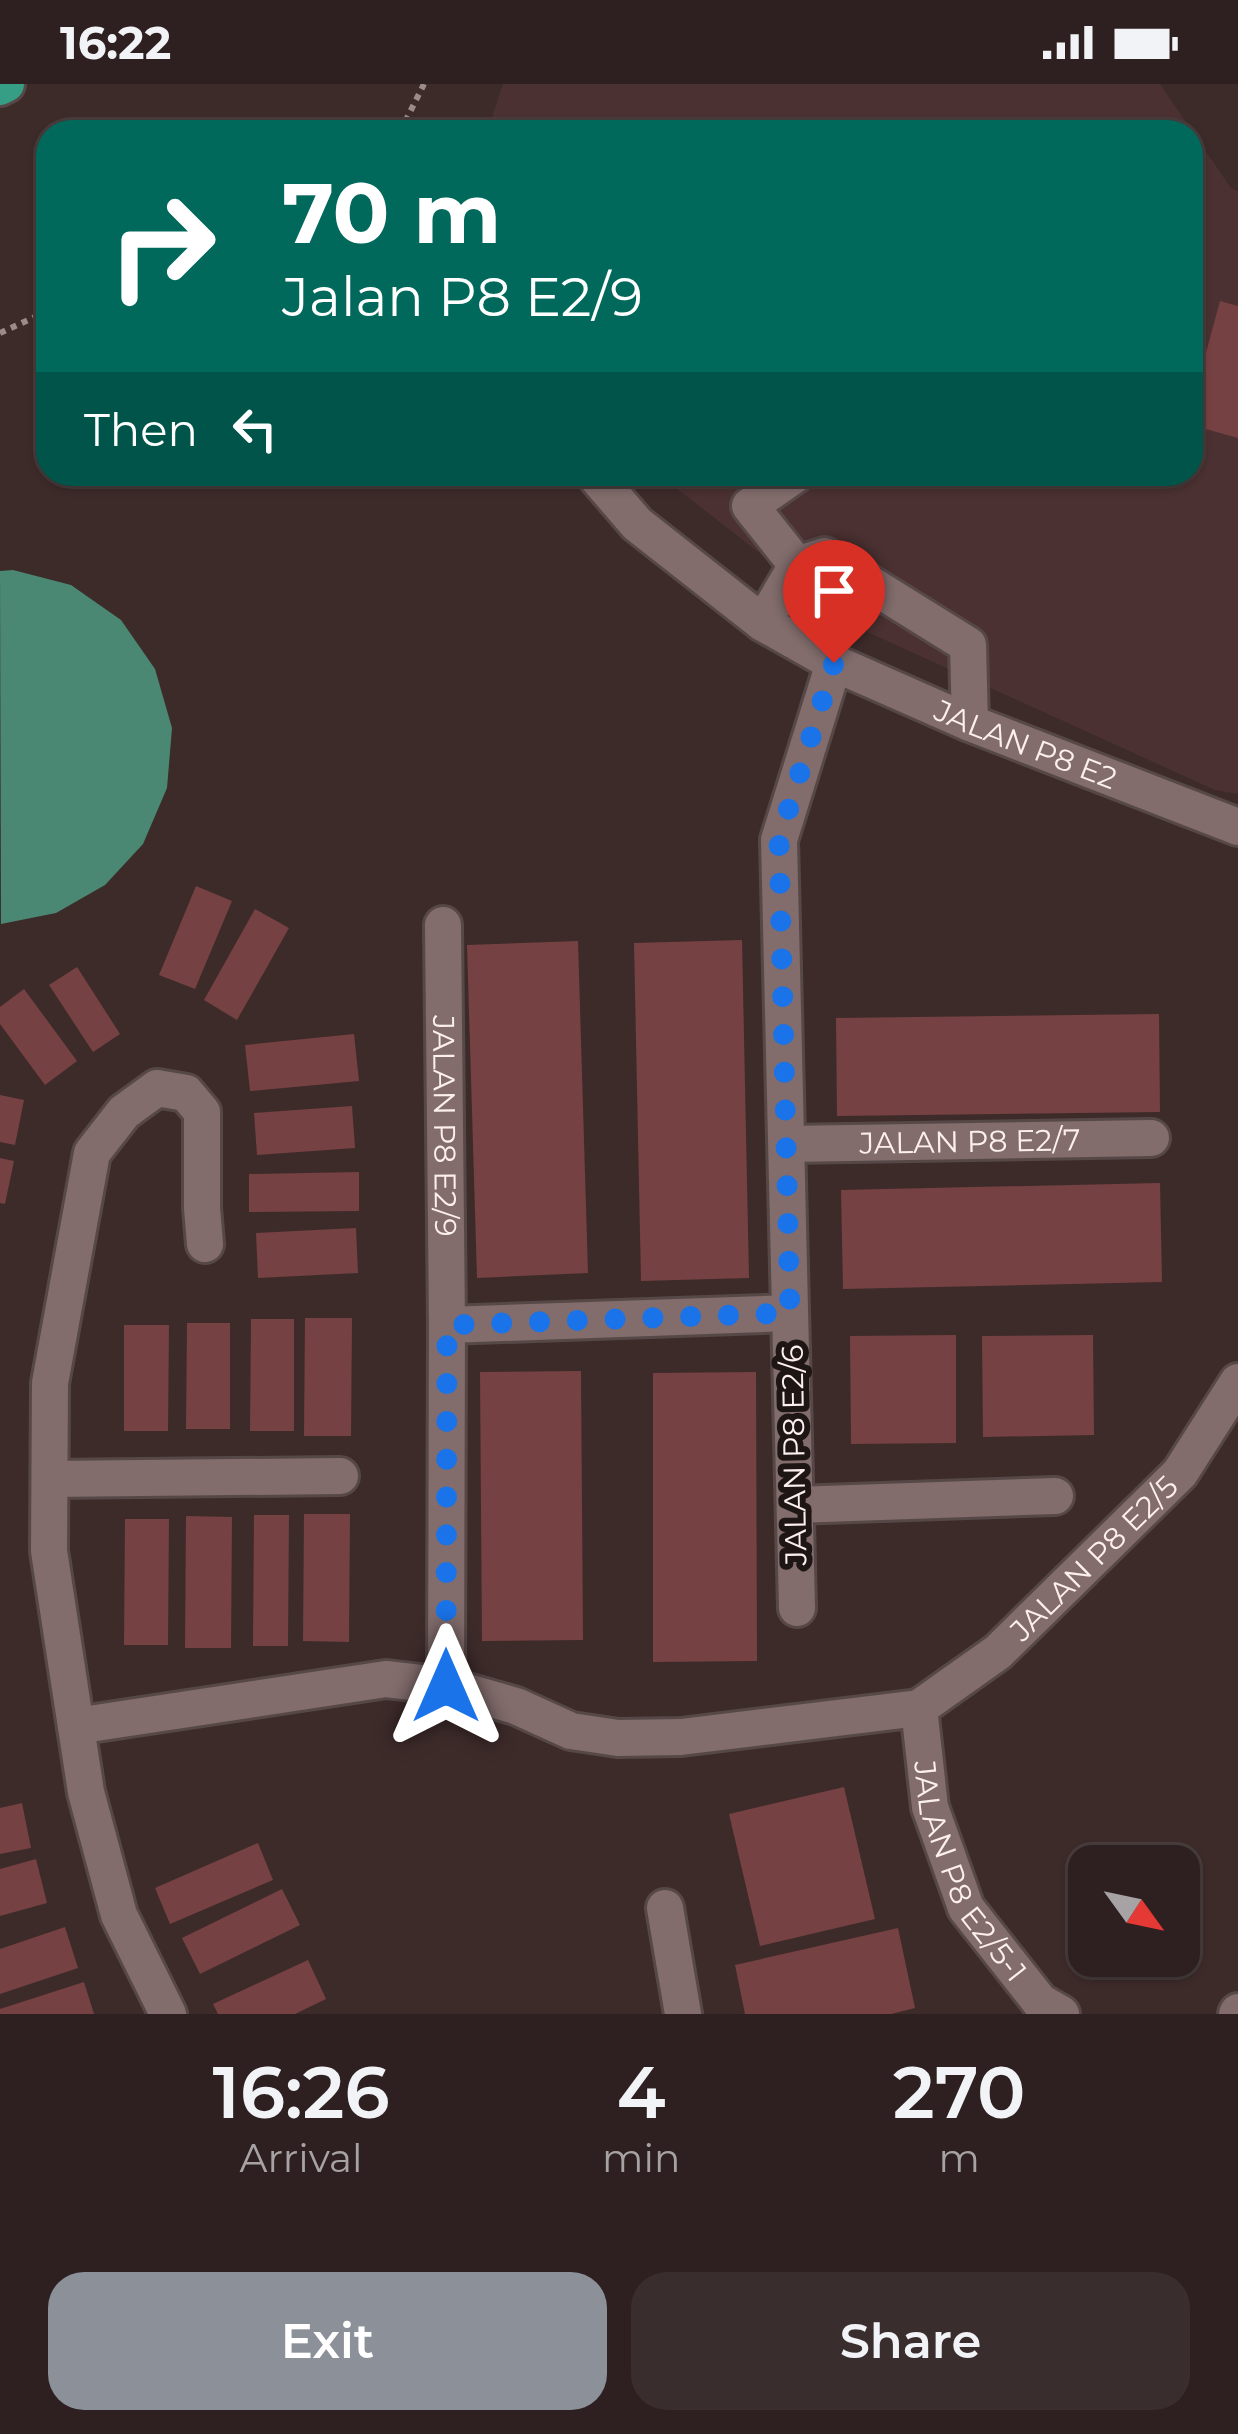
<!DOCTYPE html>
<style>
:root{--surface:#2e2020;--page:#3a2d2d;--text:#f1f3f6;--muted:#a7a3a5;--line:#493e3e;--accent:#8c9099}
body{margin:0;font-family:Montserrat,sans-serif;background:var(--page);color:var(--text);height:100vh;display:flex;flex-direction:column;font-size:45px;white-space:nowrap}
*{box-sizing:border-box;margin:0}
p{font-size:39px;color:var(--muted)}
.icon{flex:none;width:66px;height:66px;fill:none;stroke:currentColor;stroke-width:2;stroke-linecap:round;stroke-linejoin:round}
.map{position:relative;height:1930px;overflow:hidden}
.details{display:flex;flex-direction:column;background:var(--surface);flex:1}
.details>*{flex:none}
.guide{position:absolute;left:36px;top:36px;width:1167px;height:366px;border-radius:36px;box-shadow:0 3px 9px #0004,0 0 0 3px var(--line);background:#00695c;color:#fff;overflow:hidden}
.needle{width:78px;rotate:123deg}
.buttons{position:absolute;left:1068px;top:1761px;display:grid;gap:24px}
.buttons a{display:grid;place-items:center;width:132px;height:132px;border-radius:24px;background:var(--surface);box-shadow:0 3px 9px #0004,0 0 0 3px var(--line);font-size:60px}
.pin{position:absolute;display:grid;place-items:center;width:102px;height:102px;color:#fff;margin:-123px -51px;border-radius:50% 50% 50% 0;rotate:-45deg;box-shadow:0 0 12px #0007}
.pin .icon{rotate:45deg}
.me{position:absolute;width:132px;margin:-66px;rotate:0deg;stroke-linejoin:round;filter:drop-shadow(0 0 9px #0008)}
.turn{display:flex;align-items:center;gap:42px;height:252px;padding:0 48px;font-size:54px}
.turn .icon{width:156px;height:156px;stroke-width:2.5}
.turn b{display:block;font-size:84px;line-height:102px}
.then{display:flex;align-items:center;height:114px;padding:0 48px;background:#0003;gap:24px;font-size:45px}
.eta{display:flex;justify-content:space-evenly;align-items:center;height:204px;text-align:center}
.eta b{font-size:72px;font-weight:600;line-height:84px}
.cta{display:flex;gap:24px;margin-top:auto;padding:24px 48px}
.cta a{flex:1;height:138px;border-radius:36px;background:var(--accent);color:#fff;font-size:48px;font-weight:600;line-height:138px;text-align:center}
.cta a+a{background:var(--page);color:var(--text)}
.status{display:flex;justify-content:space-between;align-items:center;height:84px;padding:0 60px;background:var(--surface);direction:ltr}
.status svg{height:33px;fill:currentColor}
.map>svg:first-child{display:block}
.built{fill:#4b3131}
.water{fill:#4a8873}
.building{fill:#764142}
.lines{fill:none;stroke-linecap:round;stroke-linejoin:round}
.minor-casing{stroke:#574848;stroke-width:42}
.major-casing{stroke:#574848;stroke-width:42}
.path{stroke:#9b8b8a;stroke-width:6;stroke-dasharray:6 6;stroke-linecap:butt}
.minor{stroke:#826c6c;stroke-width:36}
.major{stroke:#359e85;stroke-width:36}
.route{stroke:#1a73e8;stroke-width:21;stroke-dasharray:0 37.8}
.labels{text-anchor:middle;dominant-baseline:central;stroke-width:12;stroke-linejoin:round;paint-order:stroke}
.street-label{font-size:30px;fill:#fcefee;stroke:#1e1615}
</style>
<div class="status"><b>16:22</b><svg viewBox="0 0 49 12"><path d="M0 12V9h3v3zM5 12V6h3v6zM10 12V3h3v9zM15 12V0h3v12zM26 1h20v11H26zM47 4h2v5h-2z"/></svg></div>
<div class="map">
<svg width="1238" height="1930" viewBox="0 0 1238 1930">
<rect width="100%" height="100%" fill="#3d2b2a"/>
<!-- built -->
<polygon class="built" points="503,0 1160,0 1231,104 1238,107 1238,710 1215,706 852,541 658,390 1191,390 1191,48 487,48"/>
<!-- water -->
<polygon class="water" points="13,486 71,501 121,536 155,585 172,644 167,704 143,760 105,801 56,829 1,840 0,487"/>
<!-- building -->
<g class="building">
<polygon points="1220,217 1238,222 1238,354 1191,341 1191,324"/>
<polygon points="196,802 232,817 195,905 159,891"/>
<polygon points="255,825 289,844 237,936 204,916"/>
<polygon points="742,856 749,1194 641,1197 634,859"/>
<polygon points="578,857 588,1189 477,1194 467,861"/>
<polygon points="77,883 120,950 93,968 49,901"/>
<polygon points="24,905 77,977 45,1001 0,940 0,923"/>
<polygon points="1159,930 1160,1028 837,1032 836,934"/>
<polygon points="354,950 359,997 250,1007 245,961"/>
<polygon points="0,1011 24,1016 15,1061 0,1058"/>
<polygon points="352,1022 355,1064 257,1071 254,1029"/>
<polygon points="0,1074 14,1077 5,1120 0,1119"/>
<polygon points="359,1088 359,1127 249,1128 249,1090"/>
<polygon points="1160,1099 1162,1198 843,1205 841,1106"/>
<polygon points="356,1144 358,1189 258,1194 256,1149"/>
<polygon points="305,1234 352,1234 351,1352 304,1352"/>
<polygon points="251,1235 294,1235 294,1347 250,1347"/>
<polygon points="187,1239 230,1239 230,1345 186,1345"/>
<polygon points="124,1241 169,1241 168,1347 124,1347"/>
<polygon points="956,1251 956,1359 851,1360 850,1252"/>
<polygon points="1093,1251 1094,1351 983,1353 982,1252"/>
<polygon points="581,1287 583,1556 482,1557 480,1288"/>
<polygon points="756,1288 757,1577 653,1578 653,1289"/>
<polygon points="304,1430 350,1430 349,1558 303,1557"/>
<polygon points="254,1431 289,1431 288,1562 253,1562"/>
<polygon points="186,1432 232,1433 231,1564 185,1564"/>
<polygon points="125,1435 169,1435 168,1561 124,1561"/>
<polygon points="844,1703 875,1835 760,1862 729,1730"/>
<polygon points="22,1719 31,1764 0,1770 0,1724"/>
<polygon points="258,1759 273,1796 170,1840 155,1804"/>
<polygon points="36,1775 47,1819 0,1832 0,1785"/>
<polygon points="282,1805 300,1841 200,1890 182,1854"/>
<polygon points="65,1843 78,1884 0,1910 0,1865"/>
<polygon points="898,1844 915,1924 891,1930 745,1930 735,1881"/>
<polygon points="308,1876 326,1915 295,1930 218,1930 213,1920"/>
<polygon points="84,1898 94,1930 0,1930 0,1925"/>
</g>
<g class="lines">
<!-- minor casing -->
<g class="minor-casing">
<g id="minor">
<path id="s1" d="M 594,390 L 637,440 L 763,539 L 834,579 L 970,639 L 1238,743"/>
<polyline points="796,390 750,422 797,481"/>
<polyline points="763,539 797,481 825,472 968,561 970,639"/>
<path id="s2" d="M 443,841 L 447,1241 L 446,1602"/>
<path id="s3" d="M 787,1060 L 1151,1054"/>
<polyline points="447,1241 790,1229"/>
<polyline points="50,1395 340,1392"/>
<polyline points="795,1421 1055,1412"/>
<polyline points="797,1524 779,756 834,579"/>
<path id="s4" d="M 919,1624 L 998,1568 L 1180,1389 L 1238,1298"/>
<path id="s5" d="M 919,1624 L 930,1723 L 966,1824 L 1040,1918 L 1061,1930"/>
<polyline points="76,1642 386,1595 446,1602 516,1622 571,1647 618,1654 681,1653 919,1624"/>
<polyline points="665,1824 683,1930"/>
<polyline points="168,1930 119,1831 86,1708 49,1467 50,1299 92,1069 124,1028 157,1004 186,1009 202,1028 202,1124 205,1160"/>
<polyline points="1237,1930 1238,1928"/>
</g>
</g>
<!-- major casing -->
<g class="major-casing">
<polyline id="major" points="0,3 6,0"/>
</g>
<!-- path -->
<g class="path">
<polyline points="400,48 424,0"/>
<polyline points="0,249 48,227"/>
</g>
<!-- minor -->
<use href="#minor" class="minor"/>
<!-- major -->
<use href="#major" class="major"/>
</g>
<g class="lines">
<!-- route -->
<polyline class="route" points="446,1602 447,1241 790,1229 779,756 834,579"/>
</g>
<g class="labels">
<!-- street labels -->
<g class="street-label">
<text stroke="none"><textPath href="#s1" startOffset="516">JALAN P8 E2</textPath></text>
<text stroke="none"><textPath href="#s2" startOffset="201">JALAN P8 E2/9</textPath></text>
<text stroke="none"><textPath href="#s3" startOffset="183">JALAN P8 E2/7</textPath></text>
<text transform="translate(794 1371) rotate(-91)">JALAN P8 E2/6</text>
<text stroke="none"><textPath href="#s4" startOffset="231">JALAN P8 E2/5</textPath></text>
<text stroke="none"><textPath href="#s5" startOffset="174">JALAN P8 E2/5-1</textPath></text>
</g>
</g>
</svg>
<div class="buttons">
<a><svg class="needle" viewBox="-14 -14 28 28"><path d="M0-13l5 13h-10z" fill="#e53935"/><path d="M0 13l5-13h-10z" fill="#a7a3a5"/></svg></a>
</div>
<div class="pin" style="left:834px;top:579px;background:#d93025"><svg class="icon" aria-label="arrive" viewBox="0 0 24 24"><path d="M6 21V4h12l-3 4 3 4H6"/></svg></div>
<svg class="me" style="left:446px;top:1602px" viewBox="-20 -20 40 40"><path d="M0-17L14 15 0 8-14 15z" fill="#1a73e8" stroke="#fff" stroke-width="4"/></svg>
<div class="guide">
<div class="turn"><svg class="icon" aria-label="right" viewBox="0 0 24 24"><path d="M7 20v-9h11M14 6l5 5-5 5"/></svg><div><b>70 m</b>Jalan P8 E2/9</div></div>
<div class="then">Then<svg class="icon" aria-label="left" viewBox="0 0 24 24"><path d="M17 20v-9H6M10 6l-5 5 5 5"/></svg></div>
</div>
</div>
<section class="details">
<div class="eta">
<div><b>16:26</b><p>Arrival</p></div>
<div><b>4</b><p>min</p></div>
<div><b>270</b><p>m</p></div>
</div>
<div class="cta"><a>Exit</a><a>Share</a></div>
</section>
